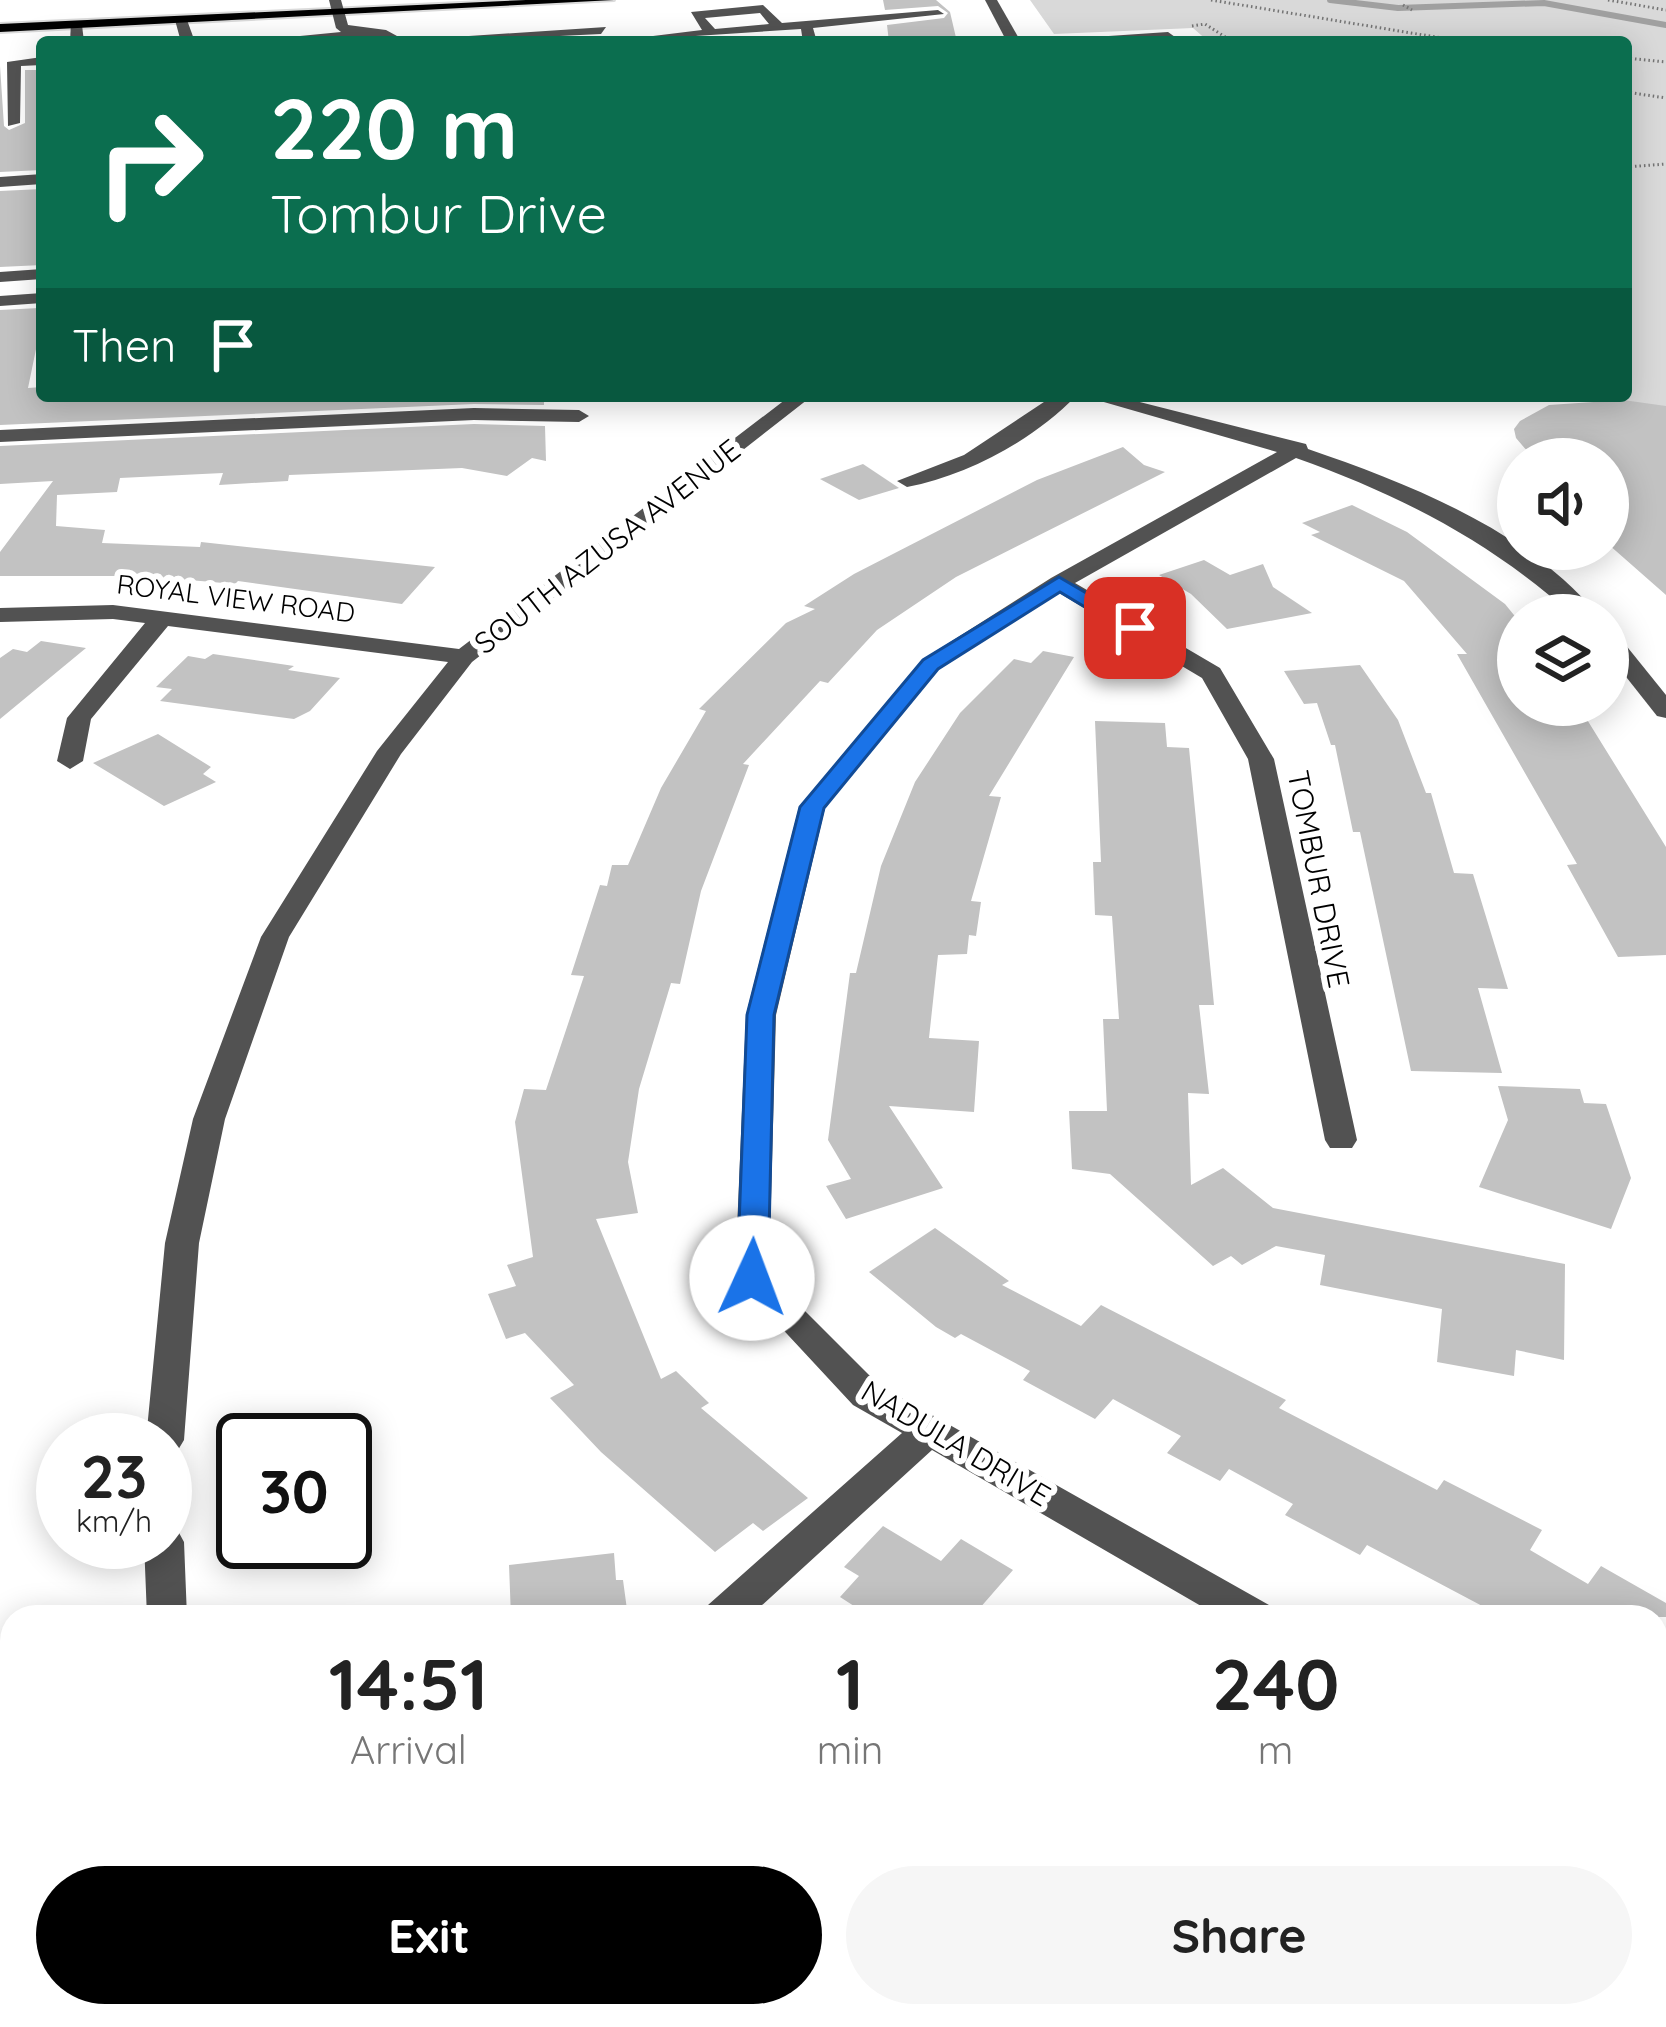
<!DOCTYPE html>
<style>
:root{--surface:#fff;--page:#f6f6f6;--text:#222;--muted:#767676;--accent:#000}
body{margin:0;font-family:Quicksand,sans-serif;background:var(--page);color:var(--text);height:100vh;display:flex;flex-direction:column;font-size:45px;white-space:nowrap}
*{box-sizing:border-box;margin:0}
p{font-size:39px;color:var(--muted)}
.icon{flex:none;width:66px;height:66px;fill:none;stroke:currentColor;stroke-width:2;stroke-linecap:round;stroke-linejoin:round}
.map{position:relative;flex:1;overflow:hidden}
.panel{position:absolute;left:0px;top:1605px;width:1668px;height:423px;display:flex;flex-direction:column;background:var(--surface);border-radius:36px 36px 0 0;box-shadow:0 6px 30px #0003}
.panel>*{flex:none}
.hud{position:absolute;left:36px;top:36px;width:1596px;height:366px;border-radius:12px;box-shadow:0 6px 30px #0003;background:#0b6e4f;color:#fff;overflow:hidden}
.tools{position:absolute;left:1497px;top:438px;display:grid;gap:24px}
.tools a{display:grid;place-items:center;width:132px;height:132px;border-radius:50%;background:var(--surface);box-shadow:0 6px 30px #0003;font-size:60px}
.speed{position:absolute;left:36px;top:1413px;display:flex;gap:24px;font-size:60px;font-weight:700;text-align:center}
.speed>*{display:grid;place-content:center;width:156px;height:156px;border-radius:50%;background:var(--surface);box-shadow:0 6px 30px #0003;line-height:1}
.speed small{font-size:30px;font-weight:400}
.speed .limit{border:6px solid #111;border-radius:18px;background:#fff;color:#111}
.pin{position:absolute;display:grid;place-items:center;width:102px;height:102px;color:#fff;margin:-51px;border-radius:24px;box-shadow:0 6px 18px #0006}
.me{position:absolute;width:132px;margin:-66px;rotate:2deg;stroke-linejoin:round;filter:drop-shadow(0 0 9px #0008)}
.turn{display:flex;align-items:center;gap:42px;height:252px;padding:0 36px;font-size:54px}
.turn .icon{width:156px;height:156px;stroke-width:2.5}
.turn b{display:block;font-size:84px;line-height:102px}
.then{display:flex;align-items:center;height:114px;padding:0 36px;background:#0003;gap:24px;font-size:45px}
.eta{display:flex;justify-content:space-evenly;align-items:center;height:204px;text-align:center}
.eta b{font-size:72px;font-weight:800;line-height:84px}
.primary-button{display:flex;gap:24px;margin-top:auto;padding:24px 36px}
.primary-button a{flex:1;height:138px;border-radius:72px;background:var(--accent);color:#fff;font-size:48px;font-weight:800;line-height:138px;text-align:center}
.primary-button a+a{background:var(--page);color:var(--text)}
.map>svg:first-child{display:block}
.green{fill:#d9d9d9}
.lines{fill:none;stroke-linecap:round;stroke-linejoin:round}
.stream{stroke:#a0a0a0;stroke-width:6}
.building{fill:#c2c2c2}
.major-casing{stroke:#dbdbdb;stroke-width:4}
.path{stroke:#747474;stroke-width:3;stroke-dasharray:1.5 3;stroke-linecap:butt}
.minor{fill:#525252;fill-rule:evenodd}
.major{fill:#000;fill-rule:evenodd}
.route{fill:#1a73e8;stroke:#114b97;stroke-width:3}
.labels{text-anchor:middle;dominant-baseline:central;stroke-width:12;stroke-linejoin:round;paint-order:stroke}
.far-street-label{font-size:27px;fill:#000;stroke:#fff}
.street-label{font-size:30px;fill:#000;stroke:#fff}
</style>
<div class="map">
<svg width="1666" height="2027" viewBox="0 0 1666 2027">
<rect width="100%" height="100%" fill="#fff"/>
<!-- green -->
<polygon class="green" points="1030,0 1666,0 1666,438 1617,396 1626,396 1626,42 1209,42 1193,28 1054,34"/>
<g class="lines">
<!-- stream -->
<polyline class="stream" points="1330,0 1398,8 1544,3 1666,25"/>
</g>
<!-- building -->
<g class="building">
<polygon points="883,0 936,0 950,12 957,42 889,42 887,25 944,18 948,13 938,6 885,10"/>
<polygon points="0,66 4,126 9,130 25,123 25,70 42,70 42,170 0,172"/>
<polygon points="42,189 42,265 0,267 0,191"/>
<polygon points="39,308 36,321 42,320 28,388 42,387 42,396 544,396 544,405 474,404 0,425 0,310"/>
<polygon points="1623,400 1666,406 1666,595 1608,544 1608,459 1534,459 1516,438 1514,429 1520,421 1549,405"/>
<polygon points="474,424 545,426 546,461 532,458 507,476 462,468 289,475 288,481 219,485 223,473 120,478 117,492 57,495 56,526 105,530 102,543 200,547 201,542 435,567 402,604 238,581 235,584 143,576 0,576 0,552 53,481 0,484 0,446"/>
<polygon points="1123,447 1144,465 1165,472 956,577 877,630 828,683 820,681 743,764 749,765 701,891 680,984 671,983 639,1089 628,1162 638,1213 596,1219 661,1379 676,1371 709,1403 701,1408 808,1498 763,1531 753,1523 715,1552 601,1452 550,1398 574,1385 525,1333 506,1339 488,1294 516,1286 507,1265 533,1257 515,1122 524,1089 546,1090 584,976 571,975 600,885 607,886 612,865 628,865 661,788 706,711 699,709 786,623 815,609 804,606 854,574 1037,480"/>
<polygon points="863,464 899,488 859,500 820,479"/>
<polygon points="1352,505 1407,532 1505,604 1518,620 1518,707 1561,706 1572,719 1586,718 1666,847 1666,955 1618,957 1567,865 1577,864 1457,654 1467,654 1404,581 1311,535 1320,532 1302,523"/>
<polygon points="1204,560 1230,575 1263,564 1273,587 1312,613 1227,629 1191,594 1159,575"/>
<polygon points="41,641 86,648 0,719 0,658 13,649 27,652"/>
<polygon points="1043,651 1074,657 989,796 1001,797 971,901 981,902 976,936 969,935 967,954 938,955 929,1038 979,1041 974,1112 889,1106 943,1188 846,1219 826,1186 851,1179 828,1140 850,973 856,973 881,866 915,782 960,713 1014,659 1031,663"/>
<polygon points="213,654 294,666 288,670 340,678 310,711 294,719 160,701 172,689 156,687 188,656 205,659"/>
<polygon points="1360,665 1398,720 1426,793 1431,793 1454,873 1473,874 1508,989 1478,988 1502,1073 1411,1071 1360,832 1353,832 1335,745 1331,745 1317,703 1304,704 1284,671"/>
<polygon points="1095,721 1165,723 1167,747 1189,748 1214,1005 1199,1005 1209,1094 1188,1093 1191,1185 1223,1168 1273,1208 1565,1264 1564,1360 1516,1350 1514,1376 1437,1362 1442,1309 1320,1285 1325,1255 1276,1246 1242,1265 1231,1256 1213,1266 1110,1174 1072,1169 1069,1111 1107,1111 1103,1019 1119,1019 1112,916 1095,915 1093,862 1101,862"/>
<polygon points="158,734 211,767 203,774 216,782 164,806 93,763"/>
<polygon points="1498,1086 1580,1089 1584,1103 1606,1104 1631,1178 1611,1229 1479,1187 1508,1120"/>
<polygon points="935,1228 1009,1281 1002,1285 1081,1326 1101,1305 1286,1400 1279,1408 1437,1490 1444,1480 1542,1530 1530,1550 1588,1584 1601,1566 1666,1603 1666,1617 1503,1617 1367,1545 1360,1555 1285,1515 1293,1504 1229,1469 1220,1481 1167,1453 1181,1436 1113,1399 1095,1419 1023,1380 1030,1371 961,1334 955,1338 936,1327 869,1272"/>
<polygon points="883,1526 941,1561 961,1539 1013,1570 972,1617 871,1617 840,1597 859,1576 844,1567"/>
<polygon points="614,1553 616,1580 623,1580 628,1617 511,1617 509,1565"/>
</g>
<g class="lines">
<!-- major casing -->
<g class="major-casing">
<polygon id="major" points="526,0 614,0 0,32 0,24"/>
</g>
<!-- path -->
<g class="path">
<polyline points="1211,0 1466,42"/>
<polyline points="1608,0 1666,10"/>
<polyline points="1403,5 1412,10"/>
<polyline points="1192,26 1205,24 1233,42"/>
<polyline points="1626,58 1666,62"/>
<polyline points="1626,92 1666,98"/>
<polyline points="1626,167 1666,164"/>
</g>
<!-- minor -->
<g class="minor">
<polygon points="329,0 341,0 348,25 386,30 408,42 379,37 239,42 341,32 336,28"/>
<polygon points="985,0 997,0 1021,42 1007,42"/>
<path d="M 763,5 L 782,23 L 938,10 L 944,14 L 813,28 L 817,42 L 803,42 L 801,29 L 604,42 L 702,30 L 691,12 ZM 760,13 L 769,24 L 715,29 L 705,18 Z"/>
<polygon points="181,16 187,20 195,42 181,42 175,20"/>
<polygon points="71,22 82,25 84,42 70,42"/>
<polygon points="606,27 601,34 432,42 439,38"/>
<polygon points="1168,32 1182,42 1072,42 1079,38"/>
<polygon points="42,57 42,65 21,66 20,123 8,126 7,62"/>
<polygon points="42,174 42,184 0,187 0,177"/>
<polygon points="42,269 42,279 0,282 0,272"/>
<polygon points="42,293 42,303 0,306 0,296"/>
<polygon points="790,396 812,396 472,662 401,754 289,937 225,1119 199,1243 184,1440 178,1450 165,1454 165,1440 146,1440 165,1243 193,1119 261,937 377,751 448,662 168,626 91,719 83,761 70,769 57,761 67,718 145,623 113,619 0,622 0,608 113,605 459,649"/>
<path d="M 1053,396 L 1076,396 C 1032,441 968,475 907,487 L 897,481 L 964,455 Z"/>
<path d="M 1083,396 L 1116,396 L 1306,444 L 1308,449 C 1410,484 1527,530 1598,615 L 1572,615 C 1490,541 1400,495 1296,458 L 1075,583 L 1220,668 L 1274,759 L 1357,1140 L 1352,1148 L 1330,1148 L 1325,1140 L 1248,759 L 1202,678 L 1059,593 L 938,670 L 825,808 L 776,1015 L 769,1275 L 879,1385 L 1269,1605 L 1275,1617 L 1220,1617 L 932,1450 L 749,1617 L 702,1617 L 708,1605 L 902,1433 L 853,1405 L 735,1278 L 746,1015 L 799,807 L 922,660 L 1051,578 L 1277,452 Z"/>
<polygon points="474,408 579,410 589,416 579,422 474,420 0,442 0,430"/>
<polygon points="1608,631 1616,633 1666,695 1666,718 1657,716 1608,654"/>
<polygon points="165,1527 178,1531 184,1542 187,1617 147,1617 144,1542 165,1542"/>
<polygon points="1656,1824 1666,1828 1666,1871 1656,1868"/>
<polygon points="209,2016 257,2016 259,2027 211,2027"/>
<polygon points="1074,2016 1126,2016 1121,2027 1069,2027"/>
</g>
<!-- major -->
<use href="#major" class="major"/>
</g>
<!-- route -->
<polygon class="route" points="1059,577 1146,628 1135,635 1128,633 1060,592 938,669 824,808 774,1015 768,1278 764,1286 741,1286 737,1278 747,1015 800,807 923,660"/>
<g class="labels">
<!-- far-street labels -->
<g class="far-street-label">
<text transform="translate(236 598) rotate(7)">ROYAL VIEW ROAD</text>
</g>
<!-- street labels -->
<g class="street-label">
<text transform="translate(607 546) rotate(-38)">SOUTH AZUSA AVENUE</text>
<text transform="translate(1319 879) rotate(79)">TOMBUR DRIVE</text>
<text transform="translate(956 1443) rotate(31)">NADULA DRIVE</text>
</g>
</g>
</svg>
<div class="tools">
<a><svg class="icon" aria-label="sound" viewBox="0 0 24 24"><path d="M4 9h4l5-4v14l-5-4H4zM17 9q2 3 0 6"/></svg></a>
<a><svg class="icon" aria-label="layers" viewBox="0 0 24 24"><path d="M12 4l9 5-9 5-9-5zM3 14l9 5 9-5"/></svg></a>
</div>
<div class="speed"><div>23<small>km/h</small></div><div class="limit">30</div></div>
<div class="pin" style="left:1135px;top:628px;background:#d93025"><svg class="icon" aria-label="arrive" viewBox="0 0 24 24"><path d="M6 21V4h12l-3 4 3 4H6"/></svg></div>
<svg class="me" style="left:752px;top:1278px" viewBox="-20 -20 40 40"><circle r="19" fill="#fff"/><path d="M0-13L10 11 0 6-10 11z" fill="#1a73e8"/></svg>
<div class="hud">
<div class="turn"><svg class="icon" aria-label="right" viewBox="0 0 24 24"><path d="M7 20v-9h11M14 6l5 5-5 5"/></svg><div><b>220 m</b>Tombur Drive</div></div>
<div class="then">Then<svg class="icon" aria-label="arrive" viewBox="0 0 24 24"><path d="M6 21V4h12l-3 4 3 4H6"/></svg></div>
</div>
<section class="panel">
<div class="eta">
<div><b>14:51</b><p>Arrival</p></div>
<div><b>1</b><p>min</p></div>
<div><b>240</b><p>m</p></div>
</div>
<div class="primary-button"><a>Exit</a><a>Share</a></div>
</section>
</div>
